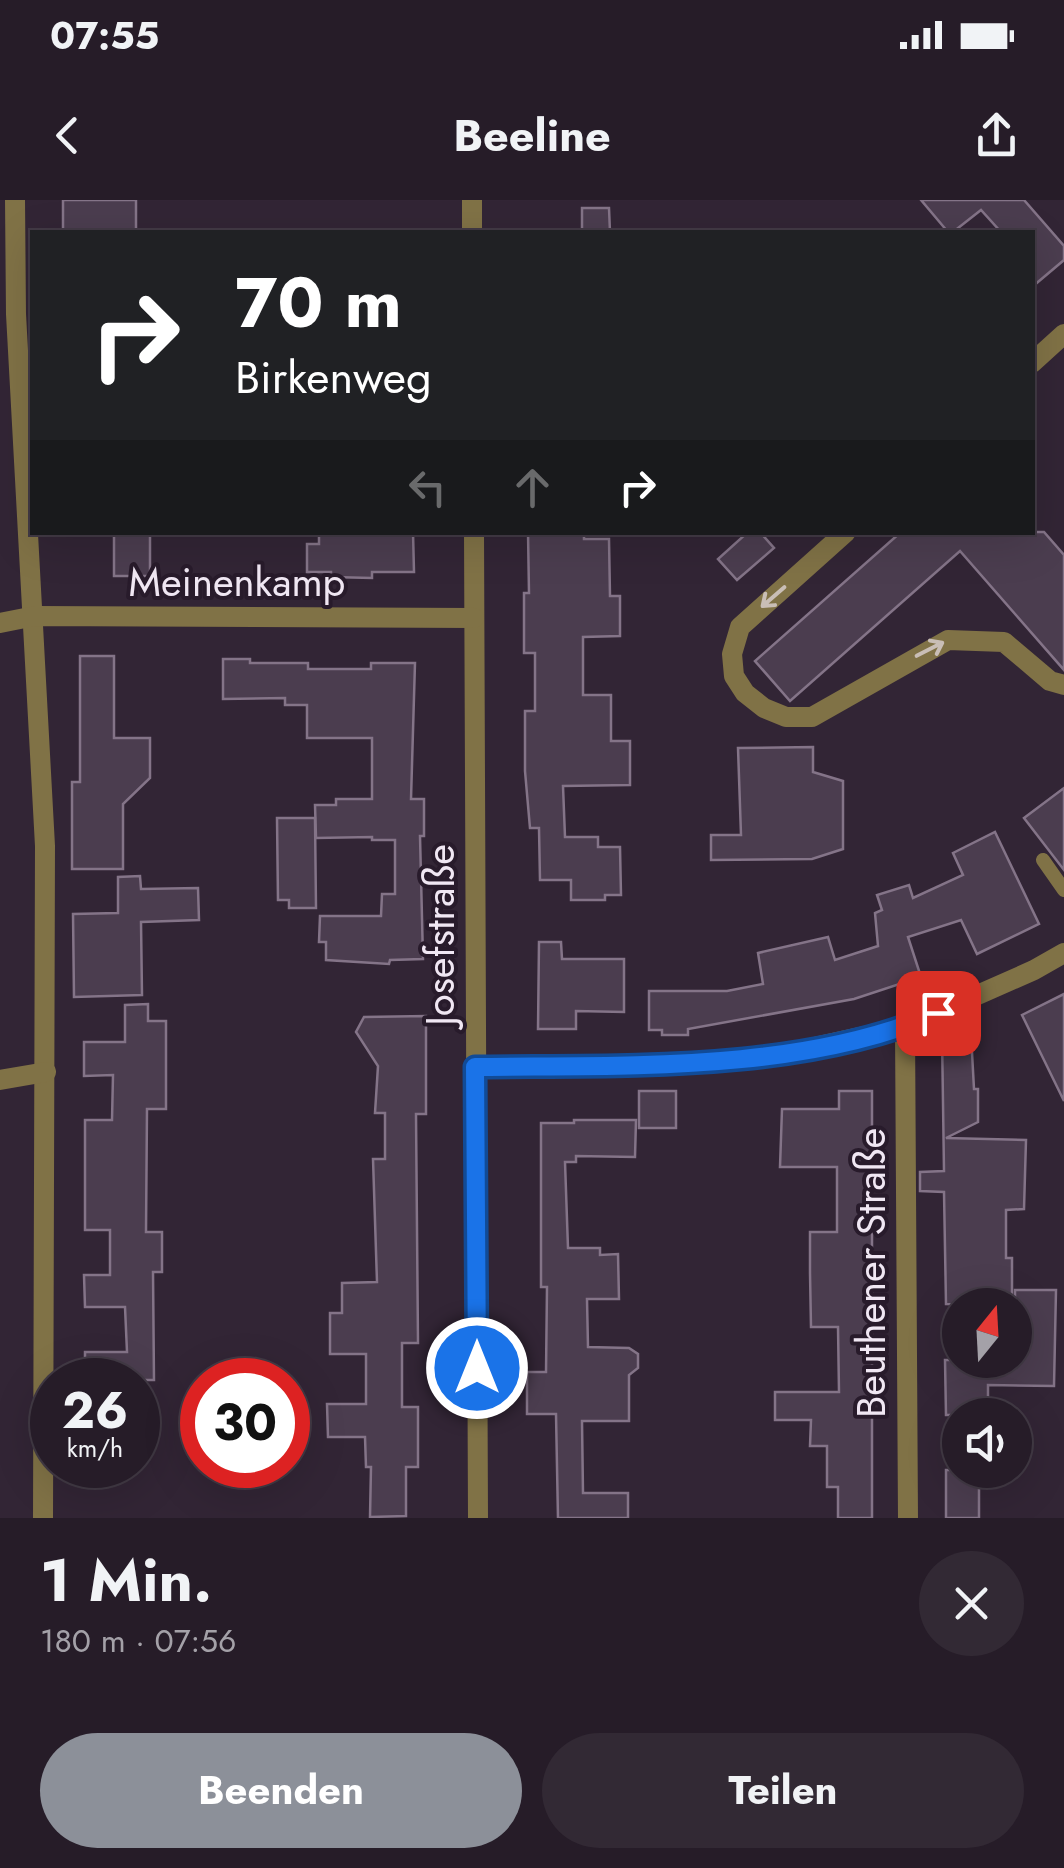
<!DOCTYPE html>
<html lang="de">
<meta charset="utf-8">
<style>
:root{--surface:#261c28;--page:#322934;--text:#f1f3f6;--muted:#a4a1a8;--line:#423a45;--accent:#8c9099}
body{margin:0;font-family:Jost,sans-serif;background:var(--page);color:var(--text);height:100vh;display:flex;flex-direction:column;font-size:38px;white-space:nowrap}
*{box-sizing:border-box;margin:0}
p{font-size:32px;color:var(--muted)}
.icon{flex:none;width:55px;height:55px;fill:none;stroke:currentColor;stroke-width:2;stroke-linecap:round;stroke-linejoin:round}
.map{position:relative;height:1318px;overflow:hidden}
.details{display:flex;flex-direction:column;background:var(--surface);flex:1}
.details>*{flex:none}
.banner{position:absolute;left:30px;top:30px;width:1005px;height:305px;border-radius:0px;box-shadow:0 10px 40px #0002,0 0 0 2px var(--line);background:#202124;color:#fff;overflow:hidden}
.needle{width:65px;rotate:18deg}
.fabs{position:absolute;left:942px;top:1088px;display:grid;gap:20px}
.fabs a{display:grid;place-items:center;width:90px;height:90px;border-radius:50%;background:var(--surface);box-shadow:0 10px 40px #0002,0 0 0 2px var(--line);font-size:50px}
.speed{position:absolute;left:30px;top:1158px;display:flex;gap:20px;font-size:50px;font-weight:700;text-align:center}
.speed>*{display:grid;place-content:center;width:130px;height:130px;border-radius:50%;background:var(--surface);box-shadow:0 10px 40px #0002,0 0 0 2px var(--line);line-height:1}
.speed small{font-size:25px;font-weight:400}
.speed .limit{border:15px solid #d22;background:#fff;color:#111}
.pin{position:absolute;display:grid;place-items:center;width:85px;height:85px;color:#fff;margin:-42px;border-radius:20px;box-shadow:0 5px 15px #0006}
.me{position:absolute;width:110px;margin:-55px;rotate:0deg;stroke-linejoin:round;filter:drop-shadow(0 0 8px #0008)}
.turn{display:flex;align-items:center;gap:35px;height:210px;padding:0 40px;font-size:45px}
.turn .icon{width:130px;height:130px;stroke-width:2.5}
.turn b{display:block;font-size:70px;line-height:85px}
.lanes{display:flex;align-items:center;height:95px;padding:0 40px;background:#0003;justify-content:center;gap:50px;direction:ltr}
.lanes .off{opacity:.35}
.round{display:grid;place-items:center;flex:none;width:105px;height:105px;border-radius:52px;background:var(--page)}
.head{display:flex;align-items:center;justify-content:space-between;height:170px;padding:0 40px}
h1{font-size:60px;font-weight:700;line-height:75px}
.action{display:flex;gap:20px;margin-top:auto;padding:20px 40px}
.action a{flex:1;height:115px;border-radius:60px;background:var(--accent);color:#fff;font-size:40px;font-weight:700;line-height:115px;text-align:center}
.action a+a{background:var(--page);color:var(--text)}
.status{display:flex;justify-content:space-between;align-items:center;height:70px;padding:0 50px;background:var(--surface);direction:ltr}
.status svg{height:28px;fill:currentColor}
header{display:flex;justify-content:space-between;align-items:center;height:130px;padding:0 40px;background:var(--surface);font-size:45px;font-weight:700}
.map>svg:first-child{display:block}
.building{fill:#4b3d4f;stroke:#847488;stroke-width:2.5}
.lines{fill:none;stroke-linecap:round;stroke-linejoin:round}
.lane{stroke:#807246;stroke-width:14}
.street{stroke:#807246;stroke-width:20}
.oneway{stroke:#c9beb6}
.route-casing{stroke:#114b97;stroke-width:25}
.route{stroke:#1a73e8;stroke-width:18}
.labels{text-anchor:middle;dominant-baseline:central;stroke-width:8;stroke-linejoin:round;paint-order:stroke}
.street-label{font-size:40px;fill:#f0e7f3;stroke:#281b2b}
</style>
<div class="status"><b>07:55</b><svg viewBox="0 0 49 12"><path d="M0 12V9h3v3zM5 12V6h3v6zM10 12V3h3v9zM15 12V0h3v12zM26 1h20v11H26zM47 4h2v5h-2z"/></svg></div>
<header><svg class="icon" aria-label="back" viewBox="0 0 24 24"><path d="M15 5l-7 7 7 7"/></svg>Beeline<svg class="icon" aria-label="share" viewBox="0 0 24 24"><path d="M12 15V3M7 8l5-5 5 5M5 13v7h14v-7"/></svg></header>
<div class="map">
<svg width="1064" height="1318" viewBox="0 0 1064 1318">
<rect width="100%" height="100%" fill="#322535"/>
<!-- building -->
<g class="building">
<rect x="63" y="0" width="73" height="32"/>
<polygon points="921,0 1024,0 1064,46 1064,60 1032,87 1032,32 1001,32 981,10 953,32 948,32"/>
<polygon points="582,8 609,8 610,32 582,32"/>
<rect x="114" y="332" width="36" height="44"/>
<polygon points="319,332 413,332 414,372 372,372 372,378 331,377 331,372 307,372 307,344 319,344"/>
<polygon points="528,332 584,332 584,339 609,339 610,396 620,396 620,436 583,437 583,495 611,495 611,541 630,541 630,585 563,586 565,637 598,637 598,647 620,647 621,695 605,695 605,700 571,700 571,680 540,680 539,628 530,628 525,571 525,511 535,511 535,453 524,453 524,393 529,393"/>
<polygon points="748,332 760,332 774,348 737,380 718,359"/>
<polygon points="901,332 1044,332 1064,355 1064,470 960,351 790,501 755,461"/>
<polygon points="80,456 114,456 114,538 150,538 150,578 123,604 123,669 72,669 72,582 80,582"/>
<polygon points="223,459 250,459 250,463 308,463 308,469 371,469 371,463 415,463 411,599 424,599 424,636 420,636 423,759 390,760 389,764 326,760 326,742 319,742 320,716 381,716 382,694 395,694 395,640 372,640 372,637 316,638 315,605 336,605 336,599 372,599 372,538 307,538 307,505 285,505 285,498 223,499"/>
<polygon points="813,547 813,572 843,581 843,649 812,659 711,660 711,635 741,635 738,548"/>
<polygon points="1064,588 1064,670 1024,618"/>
<polygon points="277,618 315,618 316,708 289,708 289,700 278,700"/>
<polygon points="995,632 1039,724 977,754 961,720 908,737 921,777 854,799 688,829 688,835 662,835 662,830 649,830 649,791 727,791 763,784 758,753 828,737 835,760 878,746 875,713 882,710 877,695 909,685 913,698 963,675 953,653"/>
<polygon points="140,676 141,689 198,688 199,720 141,722 142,795 74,797 73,714 118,713 118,677"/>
<polygon points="539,742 561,742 562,759 624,759 624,812 576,811 576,829 538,829"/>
<polygon points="1064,794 1064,901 1022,815"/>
<polygon points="148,804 148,821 166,821 166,909 147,909 146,1032 162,1032 162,1072 153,1072 154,1180 85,1180 85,1152 127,1152 125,1107 85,1107 84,1075 110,1075 110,1030 85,1030 85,920 112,920 113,875 84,876 84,842 125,842 125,805"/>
<polygon points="426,816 426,914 416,914 418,1143 402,1143 402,1207 418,1207 418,1267 406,1267 406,1316 370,1317 371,1267 366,1267 365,1237 328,1237 327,1204 366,1204 366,1154 330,1154 330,1113 342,1113 342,1083 377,1082 373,959 385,959 385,913 375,913 378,866 356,832 364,817"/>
<polygon points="971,834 974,889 978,889 978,922 946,938 1026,940 1024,1009 1006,1010 1006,1058 1012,1058 1012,1105 946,1104 944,992 920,991 920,972 944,971 942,835"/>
<rect x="639" y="891" width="37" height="37"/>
<polygon points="839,891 872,891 872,1318 838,1318 838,1287 827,1287 827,1246 810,1246 811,1220 775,1220 775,1192 839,1192 838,1127 811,1127 810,1073 810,1032 837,1032 837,967 780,967 782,909 839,909"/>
<polygon points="574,920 636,920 635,957 576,956 576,962 565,962 568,1048 600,1048 600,1055 618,1054 619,1099 587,1099 588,1147 629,1148 638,1154 638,1168 629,1175 629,1221 582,1221 583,1293 628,1293 628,1318 558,1318 556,1214 527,1214 527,1172 546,1172 547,1087 541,1087 541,923 574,923"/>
<polygon points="1015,1090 1056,1090 1054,1186 988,1185 988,1215 946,1215 945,1160 1015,1160"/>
<rect x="946" y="1270" width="33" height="48"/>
</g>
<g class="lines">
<!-- lane -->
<polyline class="lane" points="1043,660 1064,690"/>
<!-- street -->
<g class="street">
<polyline points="15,0 16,114 45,646 43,1318"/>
<polyline points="472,0 472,32"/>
<polyline points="1032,163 1064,134"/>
<polyline points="474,332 478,1318"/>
<polyline points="846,332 740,427 732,454 734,476 745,493 764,508 786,517 812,517 948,440 1004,442 1050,481 1064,485"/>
<polyline points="0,423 35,416 474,418"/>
<polyline points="905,827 908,1318"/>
<polyline points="475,867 688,865 801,850 905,827 1034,770 1064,753"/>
<polyline points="0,880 46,872"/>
</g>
</g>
<!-- one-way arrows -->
<defs><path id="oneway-shaft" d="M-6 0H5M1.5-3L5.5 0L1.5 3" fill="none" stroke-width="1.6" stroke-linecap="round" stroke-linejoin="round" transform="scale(2.5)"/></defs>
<g class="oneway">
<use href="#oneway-shaft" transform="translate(773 397) rotate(139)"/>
<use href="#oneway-shaft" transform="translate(930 449) rotate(-27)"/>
</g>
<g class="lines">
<!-- route casing -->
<g class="route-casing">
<path id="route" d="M 477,1168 L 475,867 C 623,865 800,873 938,813"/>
</g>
<!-- route -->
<use href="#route" class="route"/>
</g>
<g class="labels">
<!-- street labels -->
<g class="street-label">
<text x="237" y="382">Meinenkamp</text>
<text transform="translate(440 735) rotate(-90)">Josefstraße</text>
<text transform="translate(871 1073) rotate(-90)">Beuthener Straße</text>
</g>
</g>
</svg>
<div class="fabs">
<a><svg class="needle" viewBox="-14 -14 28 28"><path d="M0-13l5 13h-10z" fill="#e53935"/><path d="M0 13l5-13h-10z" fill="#a4a1a8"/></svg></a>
<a><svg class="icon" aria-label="sound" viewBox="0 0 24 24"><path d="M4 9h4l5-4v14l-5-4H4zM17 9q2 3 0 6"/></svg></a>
</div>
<div class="speed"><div>26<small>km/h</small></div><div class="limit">30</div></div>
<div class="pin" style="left:938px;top:813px;background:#d93025"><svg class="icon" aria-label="arrive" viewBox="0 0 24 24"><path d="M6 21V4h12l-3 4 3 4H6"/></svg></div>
<svg class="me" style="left:477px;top:1168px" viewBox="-20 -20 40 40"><circle r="17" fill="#1a73e8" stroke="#fff" stroke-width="3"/><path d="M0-11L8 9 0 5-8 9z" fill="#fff"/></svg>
<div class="banner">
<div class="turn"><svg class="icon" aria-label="right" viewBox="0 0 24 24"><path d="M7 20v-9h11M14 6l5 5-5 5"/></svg><div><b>70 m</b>Birkenweg</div></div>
<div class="lanes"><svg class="icon off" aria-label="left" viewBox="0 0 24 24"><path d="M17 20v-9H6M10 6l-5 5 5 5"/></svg><svg class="icon off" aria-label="ahead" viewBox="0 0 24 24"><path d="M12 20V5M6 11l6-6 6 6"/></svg><svg class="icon" aria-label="right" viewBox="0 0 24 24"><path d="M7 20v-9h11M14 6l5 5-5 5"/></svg></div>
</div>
</div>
<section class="details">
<div class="head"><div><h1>1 Min.</h1><p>180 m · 07:56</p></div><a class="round"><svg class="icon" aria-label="close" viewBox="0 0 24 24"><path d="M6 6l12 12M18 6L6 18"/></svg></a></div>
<div class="action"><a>Beenden</a><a>Teilen</a></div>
</section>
